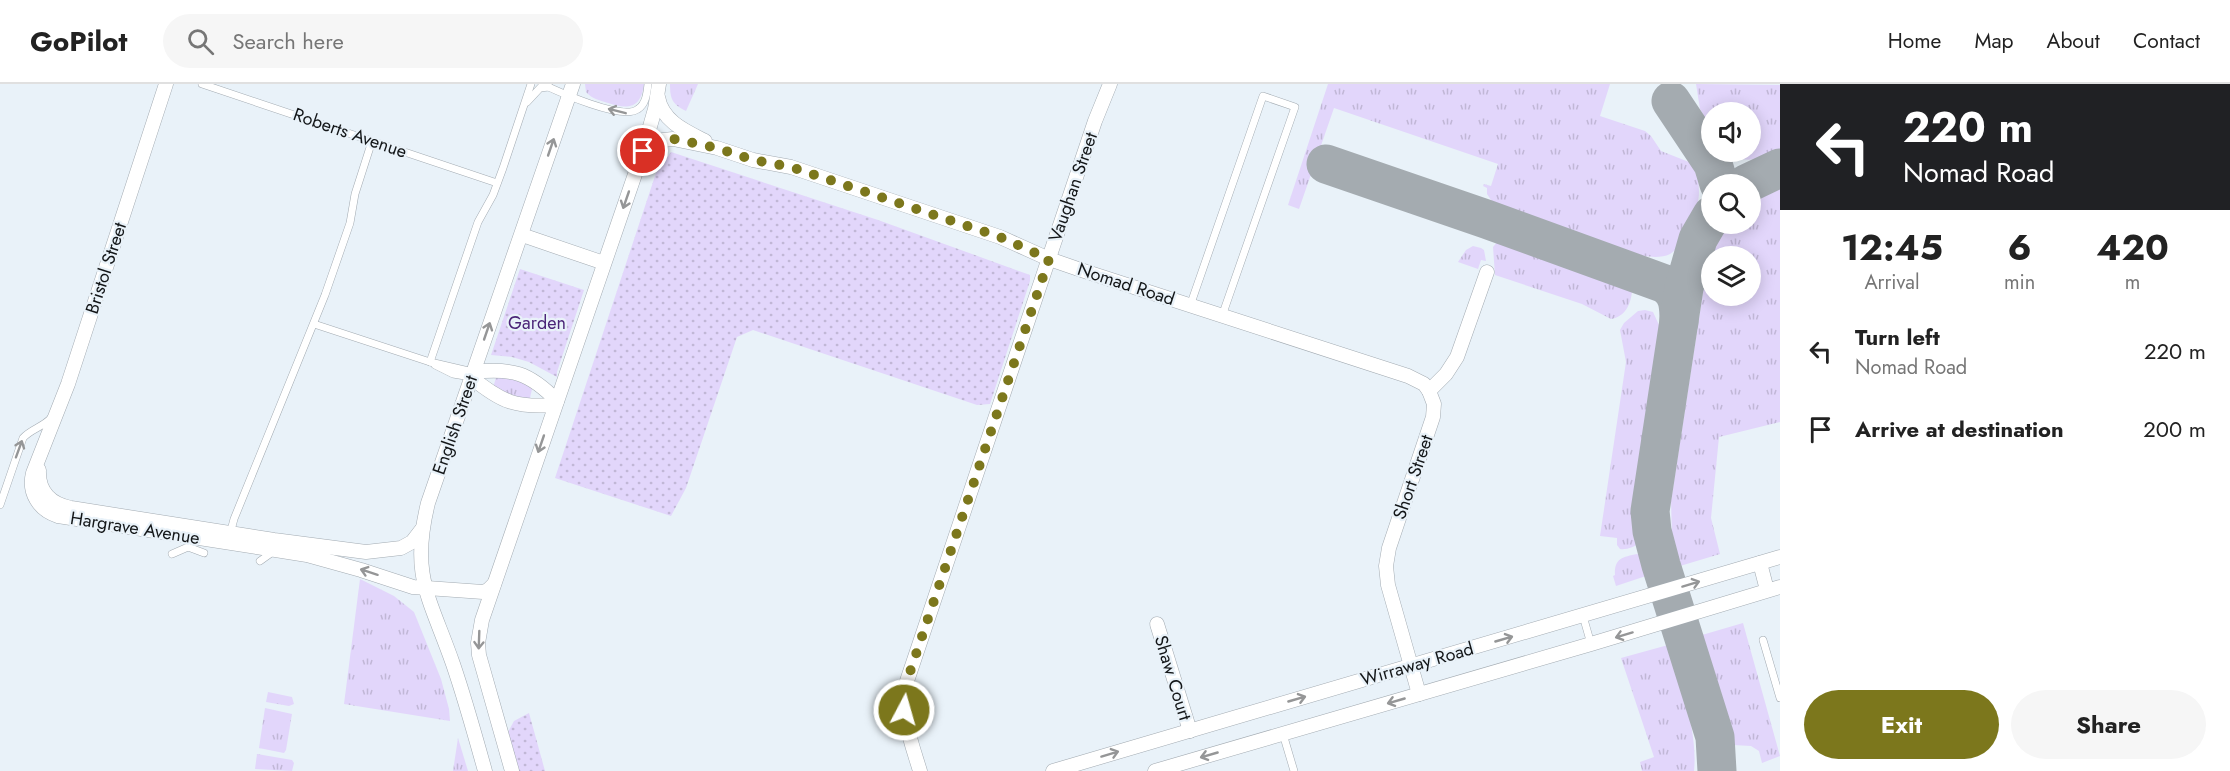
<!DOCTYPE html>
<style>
:root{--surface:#fff;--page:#f6f6f6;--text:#222;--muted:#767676;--line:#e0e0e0;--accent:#7c771c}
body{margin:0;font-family:Jost,sans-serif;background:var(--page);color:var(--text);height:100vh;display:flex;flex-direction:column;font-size:22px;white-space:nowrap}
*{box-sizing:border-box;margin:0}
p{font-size:20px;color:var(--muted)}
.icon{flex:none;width:33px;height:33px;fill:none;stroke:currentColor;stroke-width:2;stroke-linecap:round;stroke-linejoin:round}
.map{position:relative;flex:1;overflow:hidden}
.sheet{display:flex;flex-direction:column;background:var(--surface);width:450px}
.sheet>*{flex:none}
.hud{background:#202124;color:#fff;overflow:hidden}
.fabs{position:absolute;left:1701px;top:18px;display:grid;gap:12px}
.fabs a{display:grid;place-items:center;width:60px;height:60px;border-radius:50%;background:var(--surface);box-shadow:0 3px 15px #0003;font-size:30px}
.pin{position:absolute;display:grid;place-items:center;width:51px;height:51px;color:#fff;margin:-26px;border:3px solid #fff;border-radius:50%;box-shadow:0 2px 6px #0007}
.me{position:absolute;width:66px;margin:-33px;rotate:6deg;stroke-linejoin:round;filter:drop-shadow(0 0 4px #0008)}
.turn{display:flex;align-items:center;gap:21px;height:126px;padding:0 24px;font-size:27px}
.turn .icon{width:78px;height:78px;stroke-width:2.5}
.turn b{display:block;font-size:42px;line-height:51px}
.eta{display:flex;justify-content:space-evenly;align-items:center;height:102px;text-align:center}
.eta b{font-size:36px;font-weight:700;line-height:42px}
.button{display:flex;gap:12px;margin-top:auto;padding:12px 24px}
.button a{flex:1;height:69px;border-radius:36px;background:var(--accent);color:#fff;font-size:24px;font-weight:700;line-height:69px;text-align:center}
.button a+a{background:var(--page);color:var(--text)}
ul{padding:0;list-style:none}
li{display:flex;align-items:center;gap:18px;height:78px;padding:0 24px}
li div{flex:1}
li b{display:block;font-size:22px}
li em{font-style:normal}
header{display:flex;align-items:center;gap:36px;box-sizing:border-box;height:84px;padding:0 30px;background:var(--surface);border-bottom:2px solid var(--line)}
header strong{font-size:28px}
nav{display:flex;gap:33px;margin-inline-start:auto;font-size:21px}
.search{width:420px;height:54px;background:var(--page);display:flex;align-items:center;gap:15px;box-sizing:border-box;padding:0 21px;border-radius:33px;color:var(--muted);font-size:22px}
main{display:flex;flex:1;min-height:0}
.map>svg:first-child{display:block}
.grass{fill:url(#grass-tufts);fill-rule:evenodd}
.park{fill:url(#park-dots)}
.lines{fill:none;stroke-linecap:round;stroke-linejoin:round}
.taxiway{stroke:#a4abb0;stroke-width:39}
.lane-casing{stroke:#a3abb2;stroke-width:8}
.street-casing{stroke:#a3abb2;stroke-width:15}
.lane{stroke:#fff;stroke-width:7}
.street{stroke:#fff;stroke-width:14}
.oneway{stroke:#959697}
.route{stroke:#7c771c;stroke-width:10;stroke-dasharray:0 18}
.labels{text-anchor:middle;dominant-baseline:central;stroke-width:4.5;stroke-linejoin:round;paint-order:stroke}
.street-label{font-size:18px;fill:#131618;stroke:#e9f2f9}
.park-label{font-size:18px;fill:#4b2578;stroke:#e9f2f9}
</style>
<header>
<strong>GoPilot</strong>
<div class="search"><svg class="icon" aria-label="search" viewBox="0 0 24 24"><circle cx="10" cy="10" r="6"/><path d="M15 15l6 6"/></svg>Search here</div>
<nav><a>Home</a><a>Map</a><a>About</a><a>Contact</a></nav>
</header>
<main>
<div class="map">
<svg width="1780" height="687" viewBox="0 0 1780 687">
<defs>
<pattern id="grass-tufts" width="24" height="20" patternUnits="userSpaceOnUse" patternTransform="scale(1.5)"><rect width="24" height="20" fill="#e2d6fb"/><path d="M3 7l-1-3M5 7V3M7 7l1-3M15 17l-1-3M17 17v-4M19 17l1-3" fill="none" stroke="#c1b7d6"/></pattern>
<pattern id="park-dots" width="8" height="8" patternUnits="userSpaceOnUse" patternTransform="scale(1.5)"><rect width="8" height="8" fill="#e2d6fb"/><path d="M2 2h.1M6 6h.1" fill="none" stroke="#c1b7d6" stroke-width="1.8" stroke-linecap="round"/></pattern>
</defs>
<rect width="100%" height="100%" fill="#e9f2f9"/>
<!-- grass -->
<g class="grass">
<path d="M 585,0 L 644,0 C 641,24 629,26 608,19 C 599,16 592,15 586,8 Z"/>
<path d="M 670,0 L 698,0 L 686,27 C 672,20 670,15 670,0 Z"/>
<path d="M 1328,0 L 1610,0 L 1600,32 L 1645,47 L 1651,52 L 1661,67 L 1694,80 C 1697,89 1699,98 1699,108 C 1699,125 1686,161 1670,170 C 1662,174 1652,173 1643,172 L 1493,119 L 1487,110 L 1487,104 L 1483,102 L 1484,100 L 1491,102 L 1498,80 L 1334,24 L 1299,125 L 1288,121 Z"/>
<path d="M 1696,0 L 1780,1 L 1780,67 C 1762,73 1747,82 1729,69 L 1728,68 L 1750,68 L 1750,28 L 1712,28 L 1711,45 L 1700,25 Z"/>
<path d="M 1780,102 L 1780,338 L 1719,353 L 1711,434 L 1720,470 L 1680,482 L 1672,451 L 1671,417 L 1705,195 L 1712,169 L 1728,140 L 1750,140 L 1751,118 ZM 1712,172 L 1750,172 L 1750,212 L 1712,212 Z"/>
<path d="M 1498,157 L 1630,203 L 1632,207 C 1631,220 1625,233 1611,235 L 1582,220 L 1495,191 L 1493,163 Z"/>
<polygon points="1473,162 1481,164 1484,166 1486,177 1481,176 1478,185 1458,178 1466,166"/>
<path d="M 1645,226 L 1653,228 L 1659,241 L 1663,270 L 1637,423 L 1639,458 C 1636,463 1626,466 1620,465 L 1617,461 L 1617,454 L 1600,452 L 1626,278 L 1620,246 L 1624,239 L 1638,227 Z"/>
<polygon points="497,290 533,301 529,318 493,304"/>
<path d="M 1637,470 L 1642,472 L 1649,491 L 1616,502 L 1613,492 L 1615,491 C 1614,474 1623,473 1637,470 Z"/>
<polygon points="360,495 394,512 414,528 441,595 449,625 450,637 344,620"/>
<polygon points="1743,539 1780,672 1762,679 1759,667 1751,662 1733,661 1702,551"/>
<path d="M 1668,561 C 1680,601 1698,644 1694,687 L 1642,687 L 1640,678 L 1654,673 L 1621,574 Z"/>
<polygon points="268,608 292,613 294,620 289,622 266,618"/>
<polygon points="265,624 292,630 286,666 284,669 259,664"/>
<polygon points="458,654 468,687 453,687"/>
<polygon points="257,670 292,676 294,679 292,687 255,685"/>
</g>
<!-- park -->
<g class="park">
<polygon points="671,68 878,136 1030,191 1030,197 990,320 977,321 753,246 737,253 686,404 671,432 555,394 656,89"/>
<polygon points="520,185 584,206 557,288 557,293 529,278 512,273 491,271"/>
<polygon points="529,629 545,687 519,687 508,648 514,637"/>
</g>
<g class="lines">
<!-- taxiway -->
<g class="taxiway">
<polyline points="1671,17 1713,80 1719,100"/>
<path d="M 1326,80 L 1486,135 L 1665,200 C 1679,209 1679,223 1679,238"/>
<polyline points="1746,100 1780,84"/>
<polyline points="1712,131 1698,155 1684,204 1650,427 1652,447 1661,481 1715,653 1717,687"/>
</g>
<!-- lane casing -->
<g class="lane-casing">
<g id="lane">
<polyline points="202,0 497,99"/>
<path d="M 542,0 C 559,8 623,37 638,25 C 646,20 647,9 648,0"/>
<polyline points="527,18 540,4 549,3"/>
<polyline points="1190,222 1263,12 1295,23 1222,232"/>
<polyline points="314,240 430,278 473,288"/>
<polyline points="430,278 478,138 493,111 503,84 531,0"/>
<polyline points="435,281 453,290 471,293"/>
<path d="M 0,421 L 23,354 C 31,345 43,343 51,334"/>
<polyline points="230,450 234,435 325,211 350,139 355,110 372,57"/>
<polyline points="172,470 188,463 204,469"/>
<polyline points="260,477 274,467"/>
<polyline points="1583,532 1591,560"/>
<polyline points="1763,556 1780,614"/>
<polyline points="1283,650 1294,687"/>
</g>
</g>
<!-- street casing -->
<g class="street-casing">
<g id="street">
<path d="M 166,0 L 68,300 L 33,389 C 28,409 39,426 58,432 L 307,471 L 361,486 L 413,503 L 483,508 L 488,506 L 494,500"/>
<path d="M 658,13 C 662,37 685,47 705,57"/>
<polyline points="643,67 647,61 654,57 673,55 717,64 753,76 791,83 1000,153 1049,175 1081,186 1408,292 1424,300 1429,307"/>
<polyline points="522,151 604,179"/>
<path d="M 473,288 C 512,284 529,288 557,317"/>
<path d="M 471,293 C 501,318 516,324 555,321"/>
<path d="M 39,386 C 38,408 50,420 71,424 L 274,456 L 366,468 L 401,464 L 412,458 L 422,445"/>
<polyline points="1760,479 1767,506"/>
<polyline points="1157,540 1190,647"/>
<polyline points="1419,610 1388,501 1386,482 1389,464 1433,333 1434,320 1429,307 1446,290 1457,273 1487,188"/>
<path d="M 485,687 C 475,651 465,615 453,580 C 430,514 410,492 428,419 L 573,0"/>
<polyline points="512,687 479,571 478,559 482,536 643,67 655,25 659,0"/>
<path d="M 920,687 C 911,657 899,628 907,597 L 1095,37 L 1110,0"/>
<polyline points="1053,687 1780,473"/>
<polyline points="1155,687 1591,560 1780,503"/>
</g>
</g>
<!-- lane -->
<use href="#lane" class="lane"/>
<!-- street -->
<use href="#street" class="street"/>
</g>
<!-- one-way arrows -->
<defs><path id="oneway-shaft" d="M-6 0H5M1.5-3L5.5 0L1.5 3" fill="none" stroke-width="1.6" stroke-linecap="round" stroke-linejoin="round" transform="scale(1.5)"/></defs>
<g class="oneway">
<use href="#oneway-shaft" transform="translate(617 27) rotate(-166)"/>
<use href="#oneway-shaft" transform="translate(551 63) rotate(-71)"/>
<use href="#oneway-shaft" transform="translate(626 116) rotate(109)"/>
<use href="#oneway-shaft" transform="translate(487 247) rotate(-71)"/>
<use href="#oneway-shaft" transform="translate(541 360) rotate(109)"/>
<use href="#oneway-shaft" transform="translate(19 365) rotate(-70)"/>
<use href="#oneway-shaft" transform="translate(369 488) rotate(-162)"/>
<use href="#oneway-shaft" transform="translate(1691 500) rotate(-17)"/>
<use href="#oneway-shaft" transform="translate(1624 551) rotate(163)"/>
<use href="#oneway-shaft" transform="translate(1504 555) rotate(-16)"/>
<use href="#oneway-shaft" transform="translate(479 556) rotate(92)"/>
<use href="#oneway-shaft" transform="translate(1297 615) rotate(-16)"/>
<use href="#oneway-shaft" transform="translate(1396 617) rotate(164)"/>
<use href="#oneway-shaft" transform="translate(1110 670) rotate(-17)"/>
<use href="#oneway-shaft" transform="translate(1209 671) rotate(164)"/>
</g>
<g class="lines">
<!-- route -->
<polyline class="route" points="643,67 647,61 654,57 674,55 717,64 753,76 791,83 1000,153 1049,175 907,597 904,611 904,626"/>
</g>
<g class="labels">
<!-- street labels -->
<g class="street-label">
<text transform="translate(350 49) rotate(19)">Roberts Avenue</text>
<text transform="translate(1073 103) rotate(-71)">Vaughan Street</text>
<text transform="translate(106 184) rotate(-72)">Bristol Street</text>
<text transform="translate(1126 200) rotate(18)">Nomad Road</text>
<text transform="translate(455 341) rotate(-71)">English Street</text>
<text transform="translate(1413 393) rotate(-71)">Short Street</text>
<text transform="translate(135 444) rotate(9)">Hargrave Avenue</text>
<text transform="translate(1417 580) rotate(-16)">Wirraway Road</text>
<text transform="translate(1173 594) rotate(73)">Shaw Court</text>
</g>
<!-- park labels -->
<g class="park-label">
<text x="537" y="239">Garden</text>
</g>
</g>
</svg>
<div class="fabs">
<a><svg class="icon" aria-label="sound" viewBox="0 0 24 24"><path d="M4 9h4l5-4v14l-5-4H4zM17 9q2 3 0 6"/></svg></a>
<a><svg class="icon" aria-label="search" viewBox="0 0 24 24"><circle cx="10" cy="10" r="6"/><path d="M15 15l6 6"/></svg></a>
<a><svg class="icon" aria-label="layers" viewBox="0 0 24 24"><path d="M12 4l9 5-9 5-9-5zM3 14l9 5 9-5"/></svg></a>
</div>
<div class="pin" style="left:643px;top:67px;background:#d93025"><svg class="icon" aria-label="arrive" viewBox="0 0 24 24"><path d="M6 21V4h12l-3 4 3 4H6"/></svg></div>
<svg class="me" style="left:904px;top:626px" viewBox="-20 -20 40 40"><circle r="17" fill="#7c771c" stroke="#fff" stroke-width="3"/><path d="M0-11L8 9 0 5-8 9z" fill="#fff"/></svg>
</div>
<section class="sheet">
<div class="hud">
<div class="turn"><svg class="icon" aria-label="left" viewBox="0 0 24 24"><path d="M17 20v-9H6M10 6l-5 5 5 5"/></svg><div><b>220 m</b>Nomad Road</div></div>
</div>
<div class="eta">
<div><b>12:45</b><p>Arrival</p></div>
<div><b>6</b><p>min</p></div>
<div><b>420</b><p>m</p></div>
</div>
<ul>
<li><svg class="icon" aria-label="left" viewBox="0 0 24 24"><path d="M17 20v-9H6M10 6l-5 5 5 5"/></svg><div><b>Turn left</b><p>Nomad Road</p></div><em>220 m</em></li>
<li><svg class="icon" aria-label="arrive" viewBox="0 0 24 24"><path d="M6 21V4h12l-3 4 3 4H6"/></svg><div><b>Arrive at destination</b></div><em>200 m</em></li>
</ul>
<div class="button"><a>Exit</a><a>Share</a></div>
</section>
</main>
